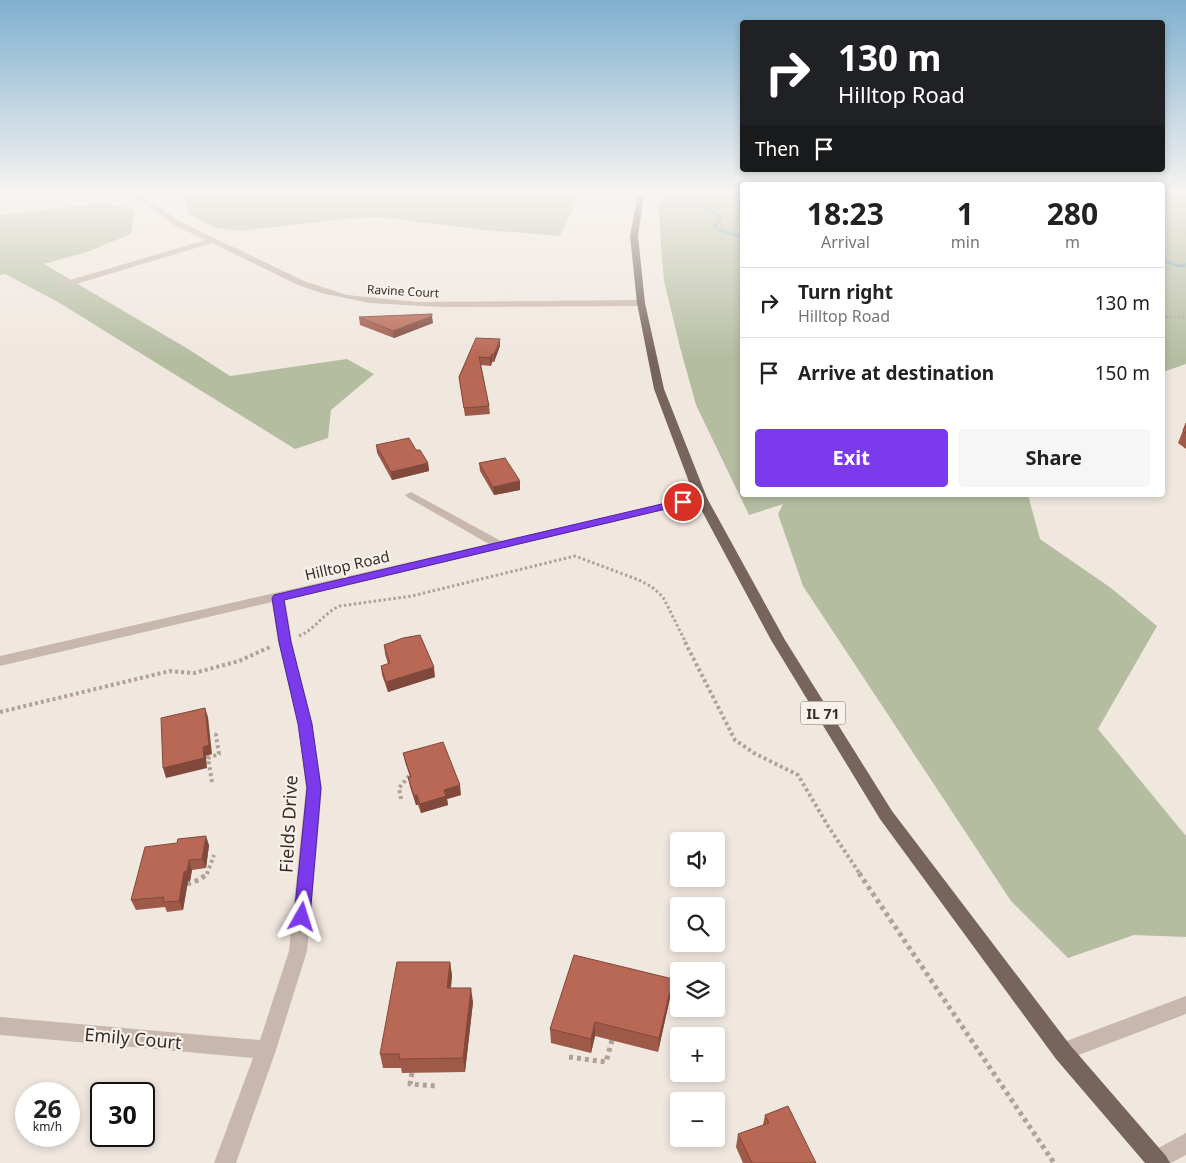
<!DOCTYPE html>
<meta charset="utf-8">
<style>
:root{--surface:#fff;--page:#f6f6f6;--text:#222;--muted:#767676;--line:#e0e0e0;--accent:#7c3aed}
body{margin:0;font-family:"Noto Sans",sans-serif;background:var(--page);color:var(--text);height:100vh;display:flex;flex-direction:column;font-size:19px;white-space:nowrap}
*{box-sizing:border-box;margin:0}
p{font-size:16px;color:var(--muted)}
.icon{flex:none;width:28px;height:28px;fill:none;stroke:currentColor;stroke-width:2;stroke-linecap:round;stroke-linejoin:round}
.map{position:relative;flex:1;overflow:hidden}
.panel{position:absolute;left:740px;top:182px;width:425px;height:315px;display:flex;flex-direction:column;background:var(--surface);border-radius:5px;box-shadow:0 2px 8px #0003}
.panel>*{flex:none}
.top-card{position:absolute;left:740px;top:20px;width:425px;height:152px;border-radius:5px;box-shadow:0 2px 8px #0003;background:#202124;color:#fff;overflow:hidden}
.fabs{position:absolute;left:670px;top:832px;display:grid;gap:10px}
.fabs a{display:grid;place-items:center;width:55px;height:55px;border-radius:5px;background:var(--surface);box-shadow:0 2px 8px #0003;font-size:25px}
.speed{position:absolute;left:15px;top:1082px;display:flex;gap:10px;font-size:25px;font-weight:700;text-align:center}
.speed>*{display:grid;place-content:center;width:65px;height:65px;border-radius:50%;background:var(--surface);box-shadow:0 2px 8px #0003;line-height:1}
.speed small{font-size:12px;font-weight:400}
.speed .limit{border:2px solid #111;border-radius:8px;background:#fff;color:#111}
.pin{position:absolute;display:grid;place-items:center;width:42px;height:42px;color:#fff;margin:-21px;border:2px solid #fff;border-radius:50%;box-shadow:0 1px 5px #0007}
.me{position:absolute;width:55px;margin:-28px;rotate:6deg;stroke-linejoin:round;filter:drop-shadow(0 0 4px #0008)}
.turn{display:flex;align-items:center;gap:18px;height:105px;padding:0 15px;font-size:22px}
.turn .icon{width:65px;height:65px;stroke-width:2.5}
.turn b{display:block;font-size:35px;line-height:42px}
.then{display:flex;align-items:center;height:48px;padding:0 15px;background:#0003;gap:10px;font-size:19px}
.eta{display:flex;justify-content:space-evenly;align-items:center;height:85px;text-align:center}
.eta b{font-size:30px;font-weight:700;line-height:35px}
.action{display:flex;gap:10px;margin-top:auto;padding:10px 15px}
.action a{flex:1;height:58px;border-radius:5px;background:var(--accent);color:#fff;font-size:20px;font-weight:700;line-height:58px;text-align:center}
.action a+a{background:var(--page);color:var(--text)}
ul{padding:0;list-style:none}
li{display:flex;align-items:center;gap:15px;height:70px;padding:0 15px;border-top:1px solid var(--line)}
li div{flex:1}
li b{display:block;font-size:19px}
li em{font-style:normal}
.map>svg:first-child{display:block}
.green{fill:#b5bda1}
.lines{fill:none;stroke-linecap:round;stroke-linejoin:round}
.stream{stroke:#81aaa9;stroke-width:3}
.path-far4{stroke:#b2a197;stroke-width:2;stroke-dasharray:1 1;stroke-linecap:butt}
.path-far3{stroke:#b2a197;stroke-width:2.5;stroke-dasharray:2 2;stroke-linecap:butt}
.path-far2{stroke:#b2a197;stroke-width:3;stroke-dasharray:2.5 2.5;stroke-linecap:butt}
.path-far1{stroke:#b2a197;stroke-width:4;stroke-dasharray:3 3;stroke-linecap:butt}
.path{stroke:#b2a197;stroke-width:5;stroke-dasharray:4 4;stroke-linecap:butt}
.minor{fill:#c7b7ac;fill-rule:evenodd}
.major{fill:#76645d;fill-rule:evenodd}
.wall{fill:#9e5949}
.shaded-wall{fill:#81493c}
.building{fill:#b86855;stroke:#81493c}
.route{fill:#7c3aed;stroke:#51269a}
.labels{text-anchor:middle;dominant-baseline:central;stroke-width:4.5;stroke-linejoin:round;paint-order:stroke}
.far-street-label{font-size:12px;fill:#362d2a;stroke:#f8f1eb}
.shield{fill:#f8f1eb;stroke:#706864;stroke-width:1}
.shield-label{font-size:14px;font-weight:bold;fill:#362d2a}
.street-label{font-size:15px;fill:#362d2a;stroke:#f8f1eb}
.near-street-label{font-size:18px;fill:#362d2a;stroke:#f8f1eb}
</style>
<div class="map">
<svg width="1186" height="1163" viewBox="0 0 1186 1163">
<rect width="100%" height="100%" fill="#f0e7df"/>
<!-- green -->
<g class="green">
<polygon points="196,194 580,194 560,236 485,230 379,217 342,219 241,231 216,228 190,215 183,199"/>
<polygon points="661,194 742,194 742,495 1028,495 1040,539 1111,588 1157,626 1098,729 1186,836 1186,937 1134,935 1068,958 1011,901 803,586 778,514 783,504 749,515 696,405 680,347 664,281 660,233 659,206"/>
<polygon points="1163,194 1186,194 1186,364 1163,372"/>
<polygon points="107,203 135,210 131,234 87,252 44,264 188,349 230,376 347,359 374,374 331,410 328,438 295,449 58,302 5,274 0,275 0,215"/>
</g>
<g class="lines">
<!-- stream -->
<g class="stream">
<path d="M 661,204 L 701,206 L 721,217 L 721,220 L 714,226 C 723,233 731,235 742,236 L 742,234"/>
<polyline points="1162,260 1179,266 1186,265"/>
</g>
<!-- path-far4 -->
<polyline class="path-far4" points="1162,226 1186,232"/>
<!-- path-far3 -->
<polyline class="path-far3" points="1162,317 1186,317"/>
<!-- path-far2 -->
<path class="path-far2" d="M 299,636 C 316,629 323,613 340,606 L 412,596 L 575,556 L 639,580 L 652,587 L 663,597 L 686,643"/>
<!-- path-far1 -->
<g class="path-far1">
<polyline points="685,642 735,740 754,753 798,775 828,826 860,874"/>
<polyline points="0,712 170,671 194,673 239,661 270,647"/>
<polyline points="212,782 208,758 219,754 216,735 213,734"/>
<polyline points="401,799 399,788 409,776"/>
<polyline points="207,874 214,855"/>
</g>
<!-- path -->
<g class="path">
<polyline points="859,873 1054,1163"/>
<polyline points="187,884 199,880 208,873"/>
<polyline points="569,1057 606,1062 612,1040"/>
<polyline points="412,1073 410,1084 436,1086"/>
</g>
<!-- minor -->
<g class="minor">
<polygon points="126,194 135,194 154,204 181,222 304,281 347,295 417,302 641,300 645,303 641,306 441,307 370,303 321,293 298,285 212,243 66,287 60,287 60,283 206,240 175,226 150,206"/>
<polygon points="411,492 501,541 701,495 707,498 701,501 285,599 292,642 312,723 322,788 317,847 307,951 276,1050 236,1163 214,1163 253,1058 0,1035 0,1017 260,1040 289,951 306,788 298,723 278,642 272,602 0,666 0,656 489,544 407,497 405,495"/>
<polygon points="1186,996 1186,1014 1063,1061 1056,1059 1053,1052 1056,1045"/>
<polygon points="1186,1133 1186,1155 1171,1163 1147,1163 1145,1160 1149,1153"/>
</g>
<!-- major -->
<polygon class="major" points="638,194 644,194 638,236 645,303 664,389 707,498 785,640 892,811 1070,1045 1166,1156 1170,1163 1145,1163 1056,1059 880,819 771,640 695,498 654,389 637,303 630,236"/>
</g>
<!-- wall -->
<g class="wall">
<polygon points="359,317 433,323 394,338 360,325"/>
<polygon points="476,338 500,339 500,346 494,362 492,362 491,366 481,365 489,406 490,414 465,416 459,377"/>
<polygon points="1186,423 1186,449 1178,443"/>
<polygon points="376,445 416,450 428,463 429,471 392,480 377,453"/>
<polygon points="479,463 520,481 520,490 494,495 480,471"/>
<polygon points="384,645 435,677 388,692 382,675 381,666 388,664 385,654"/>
<polygon points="403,753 461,795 447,799 448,805 421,813 418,805 416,805 410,787 408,777 410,777 405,762"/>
<polygon points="209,845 206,868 192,870 190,881 188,881 183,910 167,912 165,907 136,910 131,900"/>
<polygon points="450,962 452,976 451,988 473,1002 465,1072 402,1073 401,1068 383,1068 380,1054"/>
<polygon points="671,993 658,1052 595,1036 591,1053 551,1043 550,1029"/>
<polygon points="765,1115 816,1163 743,1163 736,1147 738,1134 763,1125"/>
</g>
<!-- shaded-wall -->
<g class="shaded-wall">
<polygon points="432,316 433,323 394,338 393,331"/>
<polygon points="500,339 500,346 494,362 494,355"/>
<polygon points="492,354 492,362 491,366 490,358"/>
<polygon points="428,463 429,471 392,480 391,472"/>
<polygon points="520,481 520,490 494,495 493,487"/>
<polygon points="434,667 435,677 388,692 386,682"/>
<polygon points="205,708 208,717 212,754 206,756 207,768 166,778 163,768 203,747"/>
<polygon points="460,785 461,795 447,799 448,805 421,813 420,804 444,790"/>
<polygon points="417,795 418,805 416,805 414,796"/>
<polygon points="206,836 209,845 206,868 202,859"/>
<polygon points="189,860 192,870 190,881 188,881 183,910 179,901 184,872"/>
<polygon points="450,962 452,976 449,1002 447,988"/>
<polygon points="673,979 671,993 658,1052 659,1038"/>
<polygon points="471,988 473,1002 465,1072 463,1058"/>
<polygon points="595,1022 595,1036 591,1053 591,1039"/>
</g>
<!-- building -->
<g class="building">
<polygon points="432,314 432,316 393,331 359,317"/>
<polygon points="476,338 500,339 494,355 492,354 490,358 479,357 489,406 464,408 459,377"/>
<polygon points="1186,423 1186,433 1183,431"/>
<polygon points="409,438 416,450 420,450 428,463 391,472 376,445"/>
<polygon points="505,458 520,481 493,487 479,463"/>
<polygon points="420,635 434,667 386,682 381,666 390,663 384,645 403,638"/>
<polygon points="205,708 209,745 203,747 204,758 163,768 161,718"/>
<polygon points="443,742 460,785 444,790 446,796 420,804 417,795 414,796 408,777 411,777 403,753"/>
<polygon points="206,836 202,859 189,860 187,871 184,872 179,901 163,902 164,897 131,900 145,847 177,843 178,839"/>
<polygon points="574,955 673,979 659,1038 595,1022 591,1039 550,1029"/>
<polygon points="397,962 450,962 447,988 471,988 463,1058 399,1059 400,1054 380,1054"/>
<polygon points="788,1106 816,1163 752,1163 738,1134 769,1123 765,1115"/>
</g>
<!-- sky -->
<linearGradient id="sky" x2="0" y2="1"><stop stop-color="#7fb0cf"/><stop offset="0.54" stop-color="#f8f4f1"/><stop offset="1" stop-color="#f8f4f1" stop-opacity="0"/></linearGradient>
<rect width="1186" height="357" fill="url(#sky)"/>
<!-- route -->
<polygon class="route" points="683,499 688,502 687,504 284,600 291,642 312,724 321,788 310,917 307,921 302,923 296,921 294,917 307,788 298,724 279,642 272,598 274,595"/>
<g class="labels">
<!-- far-street labels -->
<g class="far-street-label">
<text transform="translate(403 291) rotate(3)">Ravine Court</text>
</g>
<!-- shield labels -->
<rect class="shield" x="800.5" y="701.5" width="45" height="23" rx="4"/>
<g class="shield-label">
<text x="823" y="713">IL 71</text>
</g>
<!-- street labels -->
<g class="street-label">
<text transform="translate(347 565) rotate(-13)">Hilltop Road</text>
</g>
<!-- near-street labels -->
<g class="near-street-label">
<text transform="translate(288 824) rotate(-87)">Fields Drive</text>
<text transform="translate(133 1038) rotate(5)">Emily Court</text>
</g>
</g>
</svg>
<div class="fabs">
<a><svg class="icon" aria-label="sound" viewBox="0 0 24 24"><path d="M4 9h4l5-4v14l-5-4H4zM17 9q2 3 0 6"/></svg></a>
<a><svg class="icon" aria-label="search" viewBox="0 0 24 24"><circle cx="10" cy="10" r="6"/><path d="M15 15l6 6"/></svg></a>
<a><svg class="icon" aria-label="layers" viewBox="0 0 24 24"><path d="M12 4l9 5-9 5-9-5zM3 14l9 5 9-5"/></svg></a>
<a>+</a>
<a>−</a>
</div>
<div class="speed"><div>26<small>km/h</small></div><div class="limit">30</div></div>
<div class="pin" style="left:683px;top:502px;background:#d93025"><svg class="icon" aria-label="arrive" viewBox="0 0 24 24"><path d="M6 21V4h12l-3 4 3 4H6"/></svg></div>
<svg class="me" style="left:302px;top:917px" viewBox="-20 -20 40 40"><path d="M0-17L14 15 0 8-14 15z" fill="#7c3aed" stroke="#fff" stroke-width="4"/></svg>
<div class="top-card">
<div class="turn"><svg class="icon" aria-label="right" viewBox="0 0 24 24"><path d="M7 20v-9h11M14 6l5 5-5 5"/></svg><div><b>130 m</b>Hilltop Road</div></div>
<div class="then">Then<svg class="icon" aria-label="arrive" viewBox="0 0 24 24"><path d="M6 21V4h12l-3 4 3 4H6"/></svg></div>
</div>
<section class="panel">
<div class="eta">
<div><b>18:23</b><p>Arrival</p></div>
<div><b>1</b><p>min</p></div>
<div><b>280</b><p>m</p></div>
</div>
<ul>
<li><svg class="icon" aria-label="right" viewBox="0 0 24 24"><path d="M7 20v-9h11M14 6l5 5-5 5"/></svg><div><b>Turn right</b><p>Hilltop Road</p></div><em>130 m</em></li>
<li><svg class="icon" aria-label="arrive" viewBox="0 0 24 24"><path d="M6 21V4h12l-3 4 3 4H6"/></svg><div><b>Arrive at destination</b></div><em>150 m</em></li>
</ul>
<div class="action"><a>Exit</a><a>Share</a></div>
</section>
</div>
